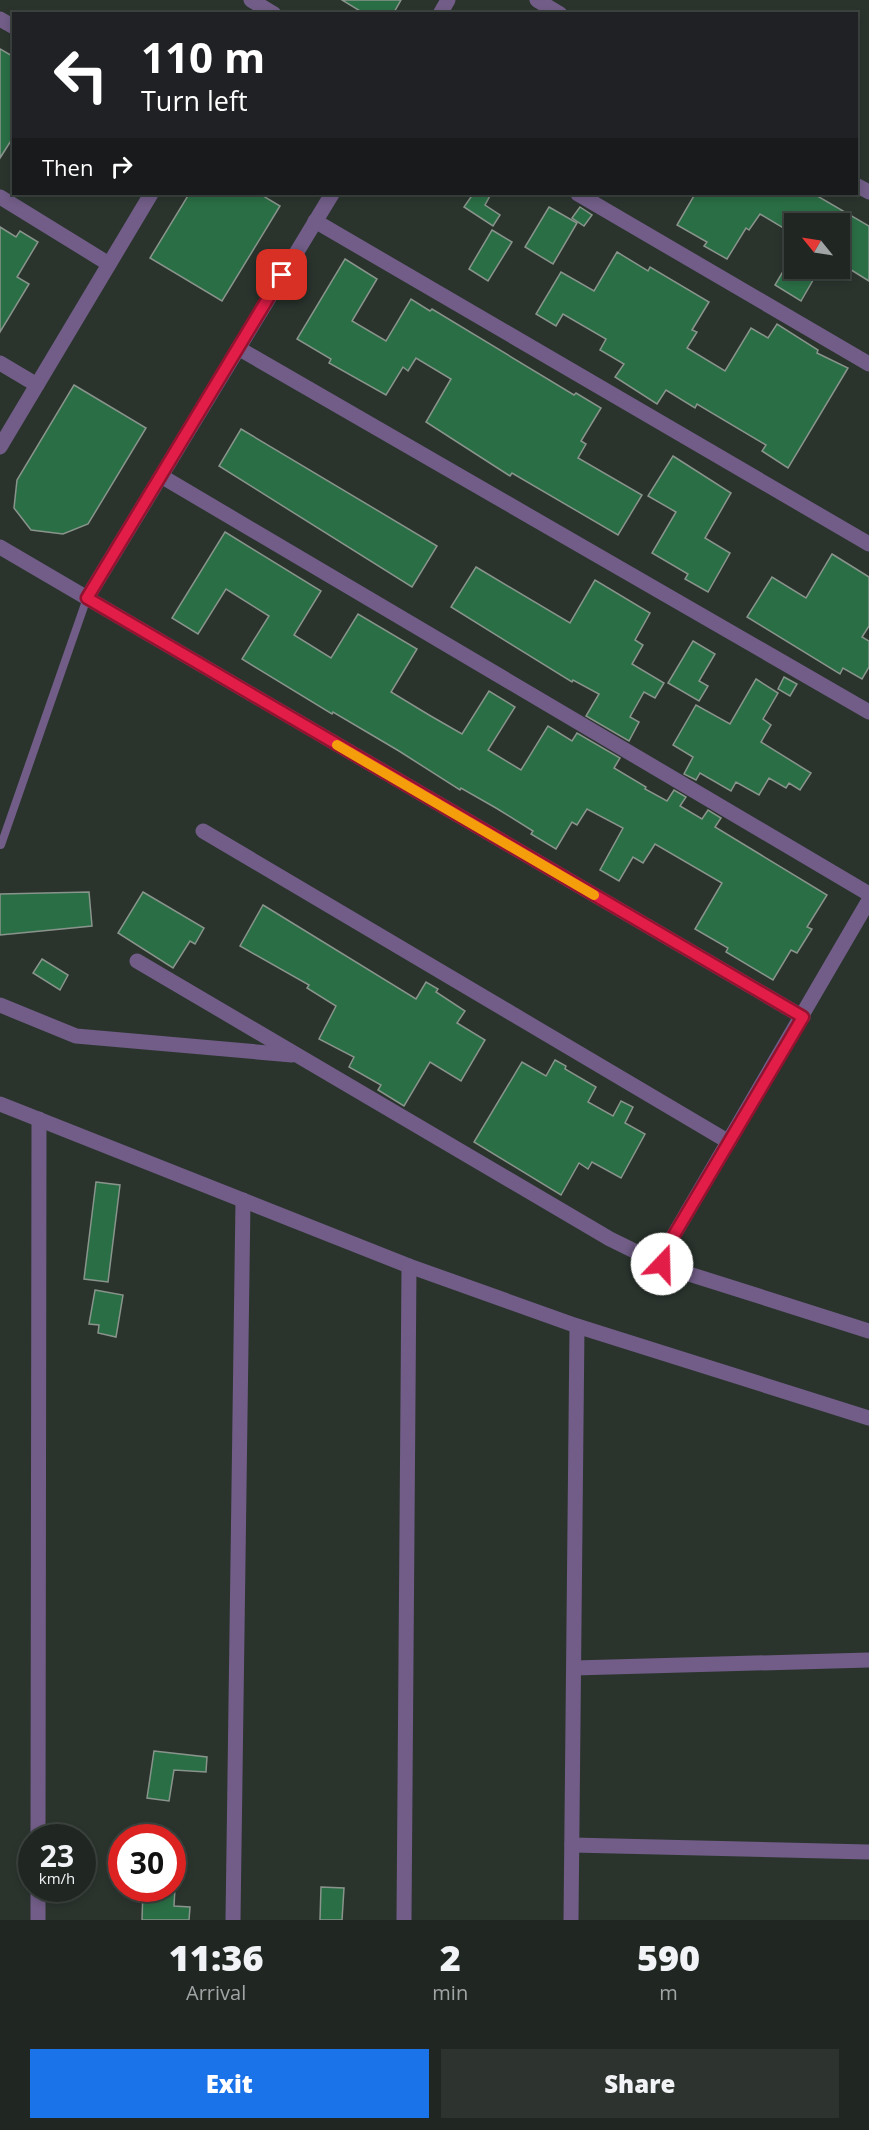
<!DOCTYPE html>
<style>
:root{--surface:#202722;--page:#2d332f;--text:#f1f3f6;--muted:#a2a5a5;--line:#3d4440;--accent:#1a73e8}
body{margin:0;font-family:"Open Sans",sans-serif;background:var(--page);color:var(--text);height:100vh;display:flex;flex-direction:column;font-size:22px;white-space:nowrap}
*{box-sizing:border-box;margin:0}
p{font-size:20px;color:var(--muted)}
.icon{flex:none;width:33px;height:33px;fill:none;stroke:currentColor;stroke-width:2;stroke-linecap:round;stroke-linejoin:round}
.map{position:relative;height:1920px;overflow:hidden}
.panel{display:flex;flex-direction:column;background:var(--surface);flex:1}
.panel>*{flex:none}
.hud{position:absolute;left:12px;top:12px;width:846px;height:183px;border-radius:0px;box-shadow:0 3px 9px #0003,0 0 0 2px var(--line);background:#202124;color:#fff;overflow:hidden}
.needle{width:39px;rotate:300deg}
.fabs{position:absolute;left:784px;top:213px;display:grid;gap:12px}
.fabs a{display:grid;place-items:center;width:66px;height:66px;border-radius:0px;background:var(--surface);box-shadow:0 3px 9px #0003,0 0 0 2px var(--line);font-size:30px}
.speed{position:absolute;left:18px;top:1824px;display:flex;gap:12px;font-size:30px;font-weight:700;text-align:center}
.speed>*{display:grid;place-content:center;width:78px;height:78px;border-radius:50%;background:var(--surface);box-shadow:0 3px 9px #0003,0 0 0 2px var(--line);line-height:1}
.speed small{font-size:15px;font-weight:400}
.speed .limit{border:9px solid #d22;background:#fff;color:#111}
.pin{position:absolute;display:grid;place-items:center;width:51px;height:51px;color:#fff;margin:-26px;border-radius:12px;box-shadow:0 3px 9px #0006}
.me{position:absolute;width:66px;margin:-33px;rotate:21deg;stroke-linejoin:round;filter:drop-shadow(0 0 4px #0008)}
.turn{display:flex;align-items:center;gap:21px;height:126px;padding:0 30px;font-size:27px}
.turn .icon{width:78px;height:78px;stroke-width:2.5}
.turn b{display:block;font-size:42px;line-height:51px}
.then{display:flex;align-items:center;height:57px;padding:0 30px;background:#0003;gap:12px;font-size:22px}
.eta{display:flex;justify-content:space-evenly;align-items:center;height:102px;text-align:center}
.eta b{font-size:36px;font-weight:800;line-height:42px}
.primary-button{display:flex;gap:12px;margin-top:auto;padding:12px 30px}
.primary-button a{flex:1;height:69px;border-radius:0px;background:var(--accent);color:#fff;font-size:24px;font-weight:800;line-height:69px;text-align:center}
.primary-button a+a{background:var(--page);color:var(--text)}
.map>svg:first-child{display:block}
.building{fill:#2a6e45;stroke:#89948c;stroke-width:1.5}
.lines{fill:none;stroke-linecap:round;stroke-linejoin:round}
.service{stroke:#715d87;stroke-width:8}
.minor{stroke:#715d87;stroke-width:15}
.route-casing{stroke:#92132f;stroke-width:15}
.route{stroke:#e11d48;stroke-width:10}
.slow{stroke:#f59e0b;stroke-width:10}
</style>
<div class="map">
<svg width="869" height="1920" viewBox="0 0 869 1920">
<rect width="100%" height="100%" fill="#2a342d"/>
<!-- building -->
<g class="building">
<polygon points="342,0 401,0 393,14 365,14"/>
<polygon points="0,49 14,57 14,136 0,158"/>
<polygon points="189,194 260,194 280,206 222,301 150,258"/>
<polygon points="473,194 491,194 485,205 500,215 493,226 464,207"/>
<polygon points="695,194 814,194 869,226 869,281 840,263 840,224 795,224 795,235 760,214 749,230 746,228 727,259 704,246 707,242 677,225"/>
<polygon points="549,207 577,223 553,264 525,247"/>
<polygon points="580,207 592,215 584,226 572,218"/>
<polygon points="0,227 16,237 20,231 38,242 17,277 29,284 0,332"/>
<polygon points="492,230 512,242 488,281 469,269"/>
<polygon points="795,251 795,268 820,268 801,301 775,285"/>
<polygon points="617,252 648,271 650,267 709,302 692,330 697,332 687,348 725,371 751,328 768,338 777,324 818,350 817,353 848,368 788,468 762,451 766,445 697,404 695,408 666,390 657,404 615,377 624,364 600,350 606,339 563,314 556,326 536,314 561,272 594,291"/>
<polygon points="345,259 377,279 352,321 386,341 411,299 430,311 432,309 574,395 576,393 601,408 581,441 586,444 578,458 642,495 618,535 512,473 510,476 426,422 451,379 416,358 408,371 403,367 386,395 329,363 331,359 297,339"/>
<polygon points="74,385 146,428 88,524 63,534 31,530 14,508 17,480"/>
<polygon points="241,429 437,546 412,587 219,466"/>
<polygon points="673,456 731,493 705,538 730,553 708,592 685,579 688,574 652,553 676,512 648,496"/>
<polygon points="225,532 321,591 294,635 331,658 358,614 417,649 391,692 429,715 462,734 489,691 515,707 488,750 521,770 548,726 572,741 577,733 620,758 614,768 646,787 645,789 667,801 674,790 686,797 680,806 702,819 708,810 721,818 715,827 827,895 807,927 812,929 797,953 791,950 773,980 726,952 728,948 695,929 722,883 655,844 643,863 633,857 619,881 600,870 623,828 587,809 577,825 572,822 556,849 531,834 533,831 496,808 461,788 460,790 399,751 333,712 332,714 242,659 269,616 226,589 198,634 172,618"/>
<polygon points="832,554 869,577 869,626 862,637 869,641 869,667 862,679 843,668 840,674 747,617 772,577 806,598"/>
<polygon points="476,567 570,623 595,580 650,613 635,640 643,645 632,664 664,683 655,698 644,692 630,717 639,722 629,741 586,716 599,694 573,680 572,682 451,607"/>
<polygon points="693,641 715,654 699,681 708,686 699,701 668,683"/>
<polygon points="784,677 797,684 790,696 778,689"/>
<polygon points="756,679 778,693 763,719 771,725 761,742 811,773 800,790 789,783 786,788 769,778 759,795 736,782 731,791 700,773 696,780 684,774 693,757 673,745 696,705 730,724"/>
<polygon points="89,892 92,926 0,935 0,894"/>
<polygon points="143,892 204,928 195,944 190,941 173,968 118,933"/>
<polygon points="263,905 416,999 426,982 438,989 436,992 465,1011 457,1023 485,1040 461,1081 430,1062 404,1106 378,1090 381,1085 349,1067 354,1057 319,1039 336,1006 307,988 309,985 240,946"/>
<polygon points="42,959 68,975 60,990 33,973"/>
<polygon points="555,1060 566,1066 565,1069 596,1087 588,1102 613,1116 621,1101 633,1107 625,1123 645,1134 621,1178 592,1162 588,1169 579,1163 561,1195 474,1142 522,1062 546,1076"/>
<polygon points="96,1182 120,1185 108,1282 84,1279"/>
<polygon points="95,1290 123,1295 116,1337 98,1333 99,1325 89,1324"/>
<polygon points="154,1751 207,1757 206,1772 174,1770 169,1801 147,1798"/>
<polygon points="321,1887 344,1888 342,1920 320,1920"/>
<polygon points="143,1888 175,1888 174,1906 190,1907 189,1920 142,1920"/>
</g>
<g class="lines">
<!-- service -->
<polyline class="service" points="1,845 87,598"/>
<!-- minor -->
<g class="minor">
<polyline points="251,0 274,14"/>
<polyline points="537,0 560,14"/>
<polyline points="440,14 448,0"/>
<polyline points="0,19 14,27"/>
<polyline points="856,185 869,192"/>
<polyline points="578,194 869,364"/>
<polyline points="0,197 109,264"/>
<polyline points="315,221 869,544"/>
<polyline points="238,348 869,712"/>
<polyline points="0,363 37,385"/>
<polyline points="0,447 151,194"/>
<polyline points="161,476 869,894"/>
<polyline points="0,547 803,1017"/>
<polyline points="87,598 332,194"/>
<polyline points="203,831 729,1142"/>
<polyline points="137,961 610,1239 667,1267 869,1331"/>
<polyline points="0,1005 76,1036 292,1055"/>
<polyline points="0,1104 409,1266 577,1326 869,1418"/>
<polyline points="662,1264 664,1252 869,900"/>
<polyline points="574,1668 869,1660"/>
<polyline points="38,1838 39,1119"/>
<polyline points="572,1845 869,1852"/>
<polyline points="38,1920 38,1888"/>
<polyline points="233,1920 243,1200"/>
<polyline points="404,1920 409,1266"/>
<polyline points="571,1920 577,1326"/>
</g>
</g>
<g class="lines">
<!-- route casing -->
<g class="route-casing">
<polyline id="route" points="282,275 87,598 803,1017 664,1252 662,1264"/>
</g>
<!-- route -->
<use href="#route" class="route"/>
<!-- slow -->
<polyline class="slow" points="337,745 594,895"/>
</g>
</svg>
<div class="fabs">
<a><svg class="needle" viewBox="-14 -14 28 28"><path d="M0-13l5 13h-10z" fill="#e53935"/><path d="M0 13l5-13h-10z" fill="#a2a5a5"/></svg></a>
</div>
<div class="speed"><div>23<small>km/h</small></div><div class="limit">30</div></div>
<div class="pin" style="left:282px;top:275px;background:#d93025"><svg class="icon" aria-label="arrive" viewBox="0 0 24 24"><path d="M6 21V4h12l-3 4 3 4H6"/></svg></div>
<svg class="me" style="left:662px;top:1264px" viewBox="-20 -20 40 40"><circle r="19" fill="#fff"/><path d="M0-13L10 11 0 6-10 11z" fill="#e11d48"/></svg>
<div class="hud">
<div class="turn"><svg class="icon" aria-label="left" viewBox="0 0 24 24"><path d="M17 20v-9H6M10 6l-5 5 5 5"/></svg><div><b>110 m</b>Turn left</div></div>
<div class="then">Then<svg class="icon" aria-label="right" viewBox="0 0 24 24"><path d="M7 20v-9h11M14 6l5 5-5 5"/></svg></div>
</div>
</div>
<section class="panel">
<div class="eta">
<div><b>11:36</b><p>Arrival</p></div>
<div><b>2</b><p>min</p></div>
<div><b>590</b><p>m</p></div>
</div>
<div class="primary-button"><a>Exit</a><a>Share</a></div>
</section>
